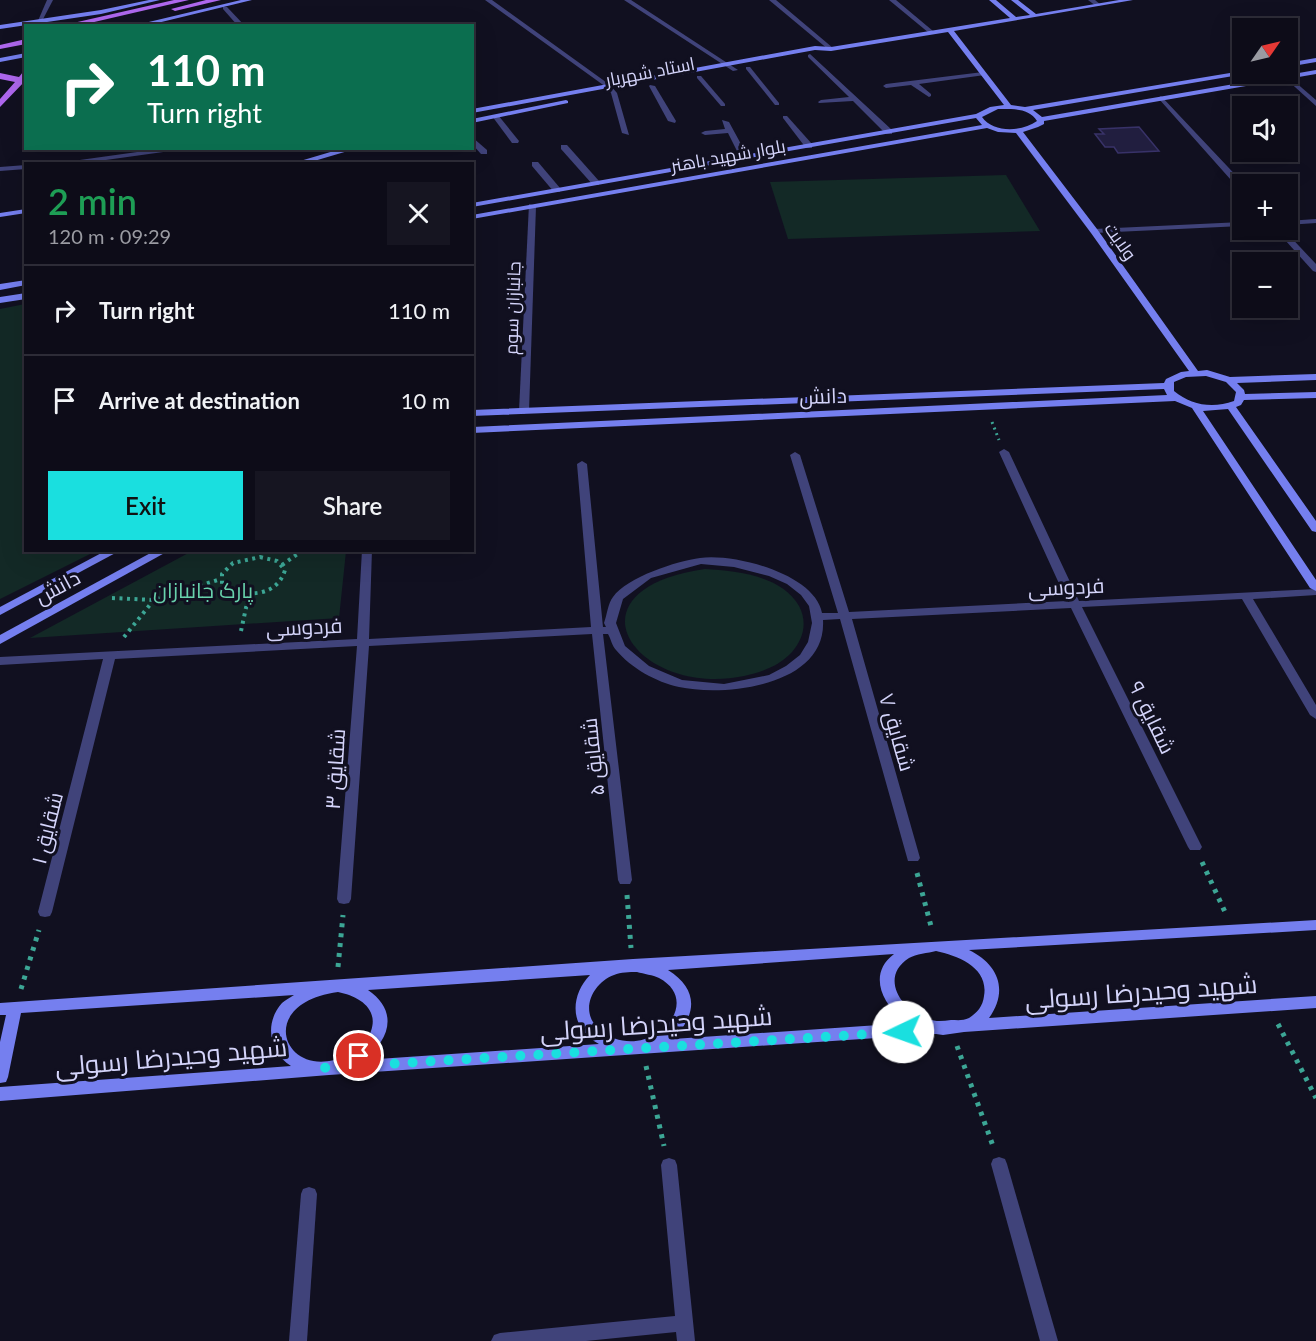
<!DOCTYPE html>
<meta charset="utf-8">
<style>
:root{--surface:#0d0c18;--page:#161521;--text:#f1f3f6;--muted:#9a9ba2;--line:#2d2c37;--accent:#1adfdf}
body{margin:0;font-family:Lato,Cairo,sans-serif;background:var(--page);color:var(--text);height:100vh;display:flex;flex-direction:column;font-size:22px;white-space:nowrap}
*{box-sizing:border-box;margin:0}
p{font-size:20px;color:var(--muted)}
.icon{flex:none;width:33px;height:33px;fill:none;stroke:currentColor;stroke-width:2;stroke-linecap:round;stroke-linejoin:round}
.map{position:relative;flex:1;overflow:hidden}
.panel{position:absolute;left:24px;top:162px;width:450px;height:390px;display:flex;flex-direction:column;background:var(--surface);border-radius:0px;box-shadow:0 6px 24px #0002,0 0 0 2px var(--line)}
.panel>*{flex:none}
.top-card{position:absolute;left:24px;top:24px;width:450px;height:126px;border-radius:0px;box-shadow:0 6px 24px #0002,0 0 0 2px var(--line);background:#0b6e4f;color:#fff;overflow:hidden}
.needle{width:39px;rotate:56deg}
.tools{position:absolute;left:1232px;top:18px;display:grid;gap:12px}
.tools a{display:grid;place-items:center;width:66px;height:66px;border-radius:0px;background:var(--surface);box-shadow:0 6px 24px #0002,0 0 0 2px var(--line);font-size:30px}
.pin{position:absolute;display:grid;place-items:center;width:51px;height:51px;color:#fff;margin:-26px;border:3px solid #fff;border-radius:50%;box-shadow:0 2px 6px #0007}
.me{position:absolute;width:66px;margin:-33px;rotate:267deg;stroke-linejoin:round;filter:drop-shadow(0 0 4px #0008)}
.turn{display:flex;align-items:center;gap:21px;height:126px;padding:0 24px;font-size:27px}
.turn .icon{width:78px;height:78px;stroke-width:2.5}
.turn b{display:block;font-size:42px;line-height:51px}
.round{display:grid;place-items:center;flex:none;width:63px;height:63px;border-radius:0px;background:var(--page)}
.overview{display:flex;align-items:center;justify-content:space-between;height:102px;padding:0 24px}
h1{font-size:36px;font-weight:600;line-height:45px;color:#1e9e55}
.primary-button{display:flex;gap:12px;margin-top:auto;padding:12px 24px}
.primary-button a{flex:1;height:69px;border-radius:0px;background:var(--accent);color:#111;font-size:24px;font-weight:600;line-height:69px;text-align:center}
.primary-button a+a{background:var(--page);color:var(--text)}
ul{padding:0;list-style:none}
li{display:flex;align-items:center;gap:18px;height:90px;padding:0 24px;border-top:2px solid var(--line)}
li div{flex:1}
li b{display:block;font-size:22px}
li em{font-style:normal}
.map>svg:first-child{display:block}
.green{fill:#132926}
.building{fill:#211e3f;stroke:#383268;stroke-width:1.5}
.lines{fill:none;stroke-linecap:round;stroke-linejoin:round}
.path-far2{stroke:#3ca695;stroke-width:3;stroke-dasharray:2 4;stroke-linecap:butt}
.path-far1{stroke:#3ca695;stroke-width:4;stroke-dasharray:3 4.5;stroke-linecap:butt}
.path{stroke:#3ca695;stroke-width:5;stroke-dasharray:4 6;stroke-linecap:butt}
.street{fill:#40437a;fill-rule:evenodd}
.secondary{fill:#757fef;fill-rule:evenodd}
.primary{fill:#ae67ed;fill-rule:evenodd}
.route{stroke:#1adfdf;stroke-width:10;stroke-dasharray:0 18}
.labels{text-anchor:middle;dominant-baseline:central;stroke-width:6;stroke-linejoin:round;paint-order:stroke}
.far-street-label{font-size:18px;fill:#d4d4fa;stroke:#111020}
.street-label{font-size:21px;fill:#d4d4fa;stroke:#111020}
.park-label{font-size:21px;fill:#68d1ac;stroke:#111020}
.near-street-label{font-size:26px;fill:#d4d4fa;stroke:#111020}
</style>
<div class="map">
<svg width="1316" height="1341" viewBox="0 0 1316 1341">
<rect width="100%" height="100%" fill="#111020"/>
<!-- green -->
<g class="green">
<polygon points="1006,175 1040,231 788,239 770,182"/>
<polygon points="25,304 26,550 96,551 0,599 0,309"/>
<polygon points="194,550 346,551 339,618 30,638"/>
<path d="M 705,569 C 736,571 781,575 799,606 C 808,623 803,639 792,652 C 779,666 762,672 744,676 C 636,698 560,590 705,569 Z"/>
</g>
<!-- building -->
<polygon class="building" points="1139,127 1159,151 1118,153 1114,147 1105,147 1095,134 1104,134 1099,129"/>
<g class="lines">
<!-- path-far2 -->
<polyline class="path-far2" points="992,422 999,440"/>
<!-- path-far1 -->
<g class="path-far1">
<path d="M 260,557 L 277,561 L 285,570 C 277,598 243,598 222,584 L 222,574 L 233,563 Z"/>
<polyline points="282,565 303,550"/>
<polyline points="112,598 153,600 221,579"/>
<polyline points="241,631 249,594"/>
<polyline points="124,637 153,601"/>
</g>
<!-- path -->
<g class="path">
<polyline points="1202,862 1225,912"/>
<polyline points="917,873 932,930"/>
<polyline points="627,895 631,948"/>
<polyline points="338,967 343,915"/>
<polyline points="21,989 39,930"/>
<polyline points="1278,1024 1316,1098"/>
<polyline points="957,1046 993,1146"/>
<polyline points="646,1066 664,1146"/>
</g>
<!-- street -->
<g class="street">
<polygon points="47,0 53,0 41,23 37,23"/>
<polygon points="485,0 492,0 610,85 617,93 629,135 622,133 611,93 606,87"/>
<polygon points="624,0 631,0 738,70 733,71"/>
<polygon points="769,0 776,0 833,48 833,50 829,50"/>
<polygon points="889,0 896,0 933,31 933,33 929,33"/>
<polygon points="1088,0 1095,0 1101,5 1096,6"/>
<polygon points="223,7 227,7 245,26 238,26 223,9"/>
<polygon points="810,54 892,130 892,134 886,134 853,101 819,103 818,102 821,100 849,97 808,57 808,55"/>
<polygon points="746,67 750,67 779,103 779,105 775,105 746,69"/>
<polygon points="983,72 985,73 985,75 919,84 931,94 931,96 929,97 911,85 886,88 883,86 886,84"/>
<polygon points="1287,75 1316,100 1316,106 1285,78 1284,77"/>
<polygon points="697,76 701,76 725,104 725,106 721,106 697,78"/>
<polygon points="650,85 655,86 676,121 675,123 668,121 649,86"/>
<polygon points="1161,96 1244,184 1242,184 1242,189 1239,189 1159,99 1158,98"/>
<polygon points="494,115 498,115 519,141 518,143 512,143 492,116"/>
<polygon points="783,116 787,116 812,144 812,148 806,148 783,118"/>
<polygon points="722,120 729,122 748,157 747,159 741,159 728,133 705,135 701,133 705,131 725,129"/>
<polygon points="472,137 487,150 487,154 481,154 472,144"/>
<polygon points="561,145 567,145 599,181 599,185 593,185 561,149"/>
<polygon points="166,148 192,148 77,164 51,164"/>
<polygon points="532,162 538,162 560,188 560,192 554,192 532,166"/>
<polygon points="26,165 26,169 0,171 0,167"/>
<polygon points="529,204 536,206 529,411 524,414 519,411"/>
<polygon points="1316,219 1316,223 1287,225 1287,221"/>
<polygon points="1242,222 1242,226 1094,233 1090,231 1094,229"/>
<polygon points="1276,230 1284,230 1316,264 1316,272 1313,271"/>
<path d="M 1004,449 L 1009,452 L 1079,601 L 1316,589 L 1316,595 L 1253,599 L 1316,705 L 1316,719 L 1310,715 L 1242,599 L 1082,607 L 1202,847 L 1200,850 L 1190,850 L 1188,847 L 1071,608 L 852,619 L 920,858 L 918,861 L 908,861 L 840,619 L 823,620 C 827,686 725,697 679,687 C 656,682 631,668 616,650 C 612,646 611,639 608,634 L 603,634 L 632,880 L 630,884 L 620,884 L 618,880 L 592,634 L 369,646 L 351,899 L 349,903 L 344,904 L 339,903 L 337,899 L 357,646 L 115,659 L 52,912 L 50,916 L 45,917 L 40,916 L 38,912 L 103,659 L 0,665 L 0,657 L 357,639 L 362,550 L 372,550 L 369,639 L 591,627 L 577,464 L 582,461 L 587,464 L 603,627 L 606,627 L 604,623 C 607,615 608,603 613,597 C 627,577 677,561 700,558 C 734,553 815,574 822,613 L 838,613 L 790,455 L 795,452 L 800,455 L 849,612 L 1067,601 L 999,452 ZM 701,564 L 734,567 L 769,576 L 787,584 L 801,595 L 809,606 L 812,623 L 808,642 L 800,655 L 786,666 L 769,675 L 724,684 L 682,680 L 649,666 L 625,646 L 616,623 L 623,599 L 651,578 Z"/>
<polygon points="999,1157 1005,1159 1007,1164 1058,1341 1040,1341 991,1164 993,1159"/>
<polygon points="669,1158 675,1160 677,1165 695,1341 677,1341 676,1332 586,1341 491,1341 494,1335 500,1333 675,1316 661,1165 663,1160"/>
<polygon points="309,1187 315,1189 317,1194 307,1341 289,1341 301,1194 303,1189"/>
</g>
<!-- secondary -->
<g class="secondary">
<polygon points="149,0 160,0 101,14 0,29 0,25 101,10"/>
<polygon points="241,0 252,0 145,26 132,26"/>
<path d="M 989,0 L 996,0 L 1016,17 L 1030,15 L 1011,0 L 1018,0 L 1036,14 L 1119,0 L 1133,0 L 954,31 L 1011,105 L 1025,107 L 1242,71 L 1242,74 L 1245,74 L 1033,110 L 1042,117 L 1316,70 L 1316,74 L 1044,121 L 1044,124 L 1038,127 L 1023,132 L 1097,229 L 1198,371 L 1207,370 L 1230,377 L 1316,374 L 1316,380 L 1237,383 L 1244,390 L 1245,394 L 1316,392 L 1316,398 L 1244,400 L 1241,405 L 1236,407 L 1316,521 L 1316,532 L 1312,531 L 1228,409 L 1203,411 L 1316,580 L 1316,591 L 1310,588 L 1192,408 L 1175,401 L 472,433 L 472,427 L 1167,395 L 1164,389 L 472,416 L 472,410 L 1164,383 L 1166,379 L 1181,372 L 1189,371 L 1091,233 L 1016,133 L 998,132 L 987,128 L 472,219 L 472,215 L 982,125 L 976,118 L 472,207 L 472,203 L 976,114 L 990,107 L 1004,105 L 948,32 L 831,51 L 815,50 L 472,113 L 472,109 L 815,46 L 831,47 L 1010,18 ZM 998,109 C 1013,109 1029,108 1037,121 C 1022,132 993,133 982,117 ZM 1206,376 L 1226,382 L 1236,392 L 1234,401 C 1212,409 1191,405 1174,391 L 1174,382 L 1186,377 Z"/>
<polygon points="26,53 26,57 0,62 0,58"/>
<polygon points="1316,58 1316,62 1287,67 1287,63"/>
<polygon points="566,100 568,101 568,103 472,123 472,119"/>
<polygon points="344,148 358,148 304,164 290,164"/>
<polygon points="26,209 26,213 0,217 0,213"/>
<polygon points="26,280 26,285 0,290 0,284"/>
<polygon points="26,293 26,299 0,303 0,297"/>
<polygon points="107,550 121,550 0,615 0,607"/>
<polygon points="156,550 170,550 0,644 0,635"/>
<path d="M 1316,920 L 1316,930 L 969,950 C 998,964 1009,990 989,1018 L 1316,996 L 1316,1008 L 964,1032 L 943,1035 L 936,1034 L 329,1075 L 0,1101 L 0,1087 L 291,1066 C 269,1052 264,1023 282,1003 C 285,1000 290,998 294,995 L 21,1013 L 8,1077 L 6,1082 L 0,1083 L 0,1042 L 6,1015 L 0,1015 L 0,1003 L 633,959 ZM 936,951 C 959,956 989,968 984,996 C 983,1006 977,1013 969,1018 C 963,1021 957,1020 951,1020 C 943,1021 936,1022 928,1019 C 901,1011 879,977 909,958 C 916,954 928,953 936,951 ZM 894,954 C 866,975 884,1008 908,1023 L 673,1039 C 698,1014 698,989 668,970 ZM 637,972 C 644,974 653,975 659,978 C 708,1004 644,1068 599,1029 C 579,1012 592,983 614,975 C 621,972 629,972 637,972 ZM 590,975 C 569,997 570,1029 599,1044 L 363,1060 C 390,1041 399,1011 368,990 ZM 338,992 C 358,996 379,1008 371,1031 C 368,1041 357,1049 349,1054 C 287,1087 250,1004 338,992 Z"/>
</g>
<!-- primary -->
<g class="primary">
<polygon points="174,0 189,0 77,26 60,26"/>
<polygon points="206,0 221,0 175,11 171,9"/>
<polygon points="26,39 26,44 0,49 0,45"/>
<polygon points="23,72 26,72 26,80 0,107 0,99 15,82 0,79 0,73 19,77"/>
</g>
</g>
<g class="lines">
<!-- route -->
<polyline class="route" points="359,1056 342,1064 324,1068 903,1032"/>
</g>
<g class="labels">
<!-- far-street labels -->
<g class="far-street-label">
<text transform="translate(650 71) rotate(-11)">استاد شهریار</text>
<text transform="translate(728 155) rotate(-10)">بلوار شهید باهنر</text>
<text transform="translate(1121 241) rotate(55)">ولایت</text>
<text transform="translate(512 308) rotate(-88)">جانبازان سوم</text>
</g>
<!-- street labels -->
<g class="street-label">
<text transform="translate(823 395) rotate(-2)">دانش</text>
<text transform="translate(57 586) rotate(-28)">دانش</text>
<text transform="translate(1066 586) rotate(-3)">فردوسی</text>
<text transform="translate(304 626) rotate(-3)">فردوسی</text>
<text transform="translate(1153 717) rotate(64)">شقایق ۹</text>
<text transform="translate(898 732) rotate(74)">شقایق ۷</text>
<text transform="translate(592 757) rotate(-96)">شقایق ۵</text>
<text transform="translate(334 769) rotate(-86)">شقایق ۳</text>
<text transform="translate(46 828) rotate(-76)">شقایق ۱</text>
</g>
<!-- park labels -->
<g class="park-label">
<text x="203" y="589">پارک جانبازان</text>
</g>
<!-- near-street labels -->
<g class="near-street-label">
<text transform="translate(1141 991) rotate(-4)">شهید وحیدرضا رسولی</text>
<text transform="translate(656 1023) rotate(-4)">شهید وحیدرضا رسولی</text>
<text transform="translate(171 1056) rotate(-5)">شهید وحیدرضا رسولی</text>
</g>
</g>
</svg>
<div class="tools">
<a><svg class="needle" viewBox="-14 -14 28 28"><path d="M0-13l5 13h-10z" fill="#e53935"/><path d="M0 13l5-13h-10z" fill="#9a9ba2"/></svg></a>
<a><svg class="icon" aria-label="sound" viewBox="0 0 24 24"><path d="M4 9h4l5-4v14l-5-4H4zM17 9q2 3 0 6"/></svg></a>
<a>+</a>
<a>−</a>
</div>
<div class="pin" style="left:359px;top:1056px;background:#d93025"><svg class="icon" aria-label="arrive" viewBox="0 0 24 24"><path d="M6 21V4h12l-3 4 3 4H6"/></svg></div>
<svg class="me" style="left:903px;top:1032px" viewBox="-20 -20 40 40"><circle r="19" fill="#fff"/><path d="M0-13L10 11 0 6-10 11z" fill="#1adfdf"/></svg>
<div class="top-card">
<div class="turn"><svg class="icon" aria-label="right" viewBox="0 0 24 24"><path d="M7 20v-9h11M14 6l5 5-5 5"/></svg><div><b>110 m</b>Turn right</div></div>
</div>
<section class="panel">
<div class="overview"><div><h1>2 min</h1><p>120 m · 09:29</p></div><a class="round"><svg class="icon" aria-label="close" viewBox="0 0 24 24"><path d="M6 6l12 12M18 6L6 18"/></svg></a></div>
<ul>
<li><svg class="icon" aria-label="right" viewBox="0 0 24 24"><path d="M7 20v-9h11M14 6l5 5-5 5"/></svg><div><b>Turn right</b></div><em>110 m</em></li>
<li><svg class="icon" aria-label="arrive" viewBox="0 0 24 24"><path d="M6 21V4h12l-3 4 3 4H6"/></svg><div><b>Arrive at destination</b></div><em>10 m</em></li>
</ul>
<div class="primary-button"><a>Exit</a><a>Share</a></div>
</section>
</div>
